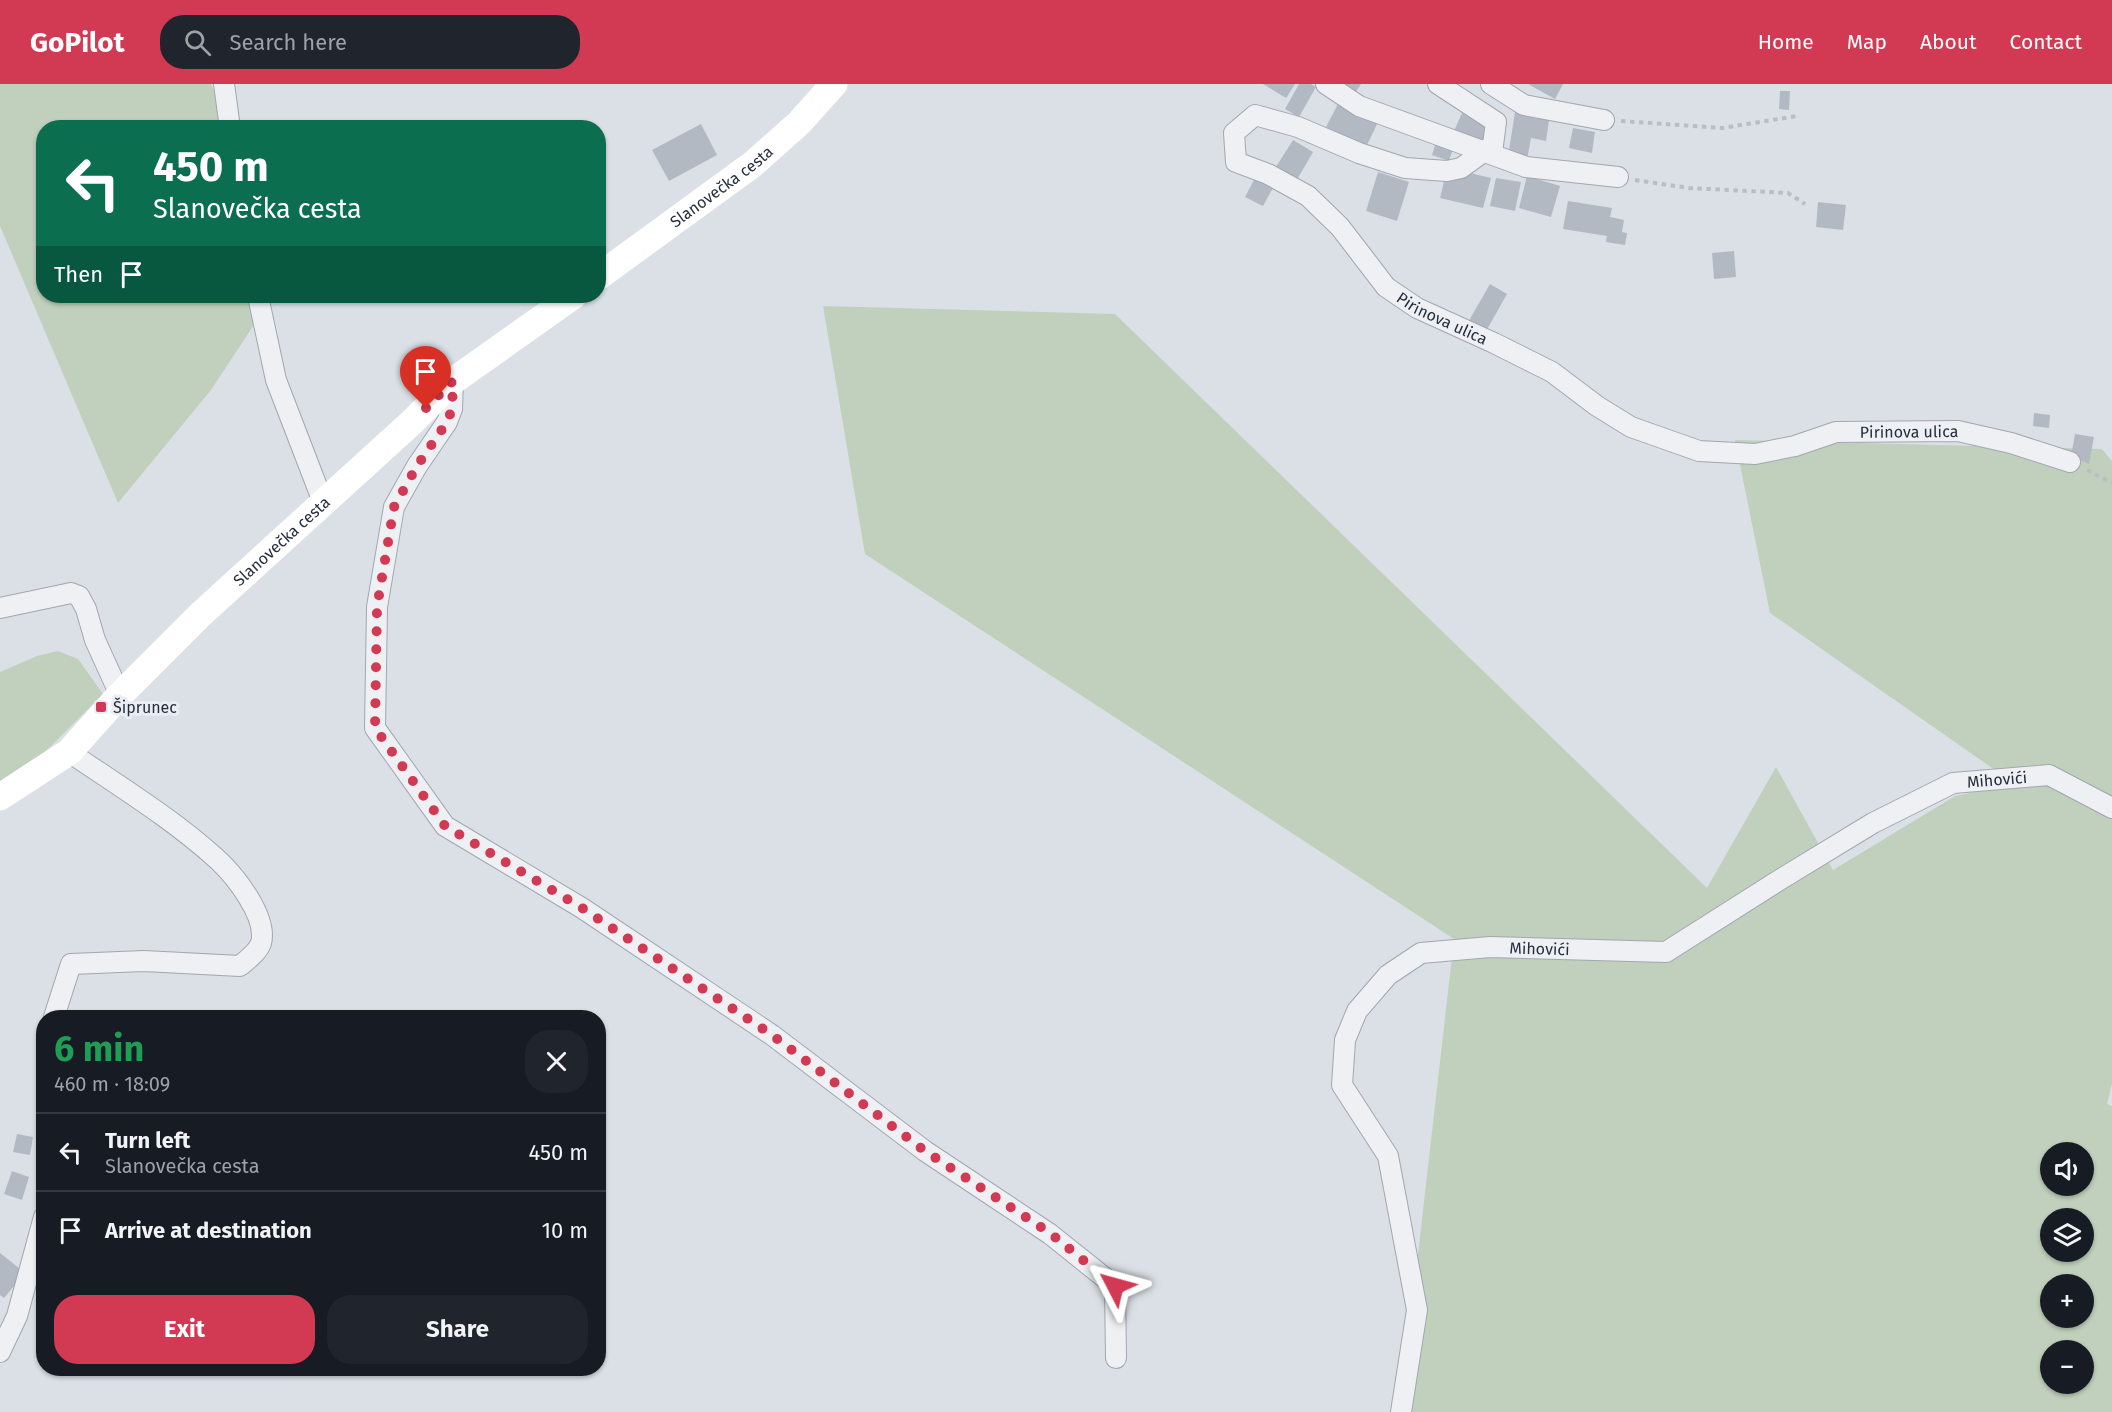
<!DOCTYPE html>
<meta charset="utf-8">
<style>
:root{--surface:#171b24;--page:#20242c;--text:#f1f3f6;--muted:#9ea1a6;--line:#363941;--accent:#d23953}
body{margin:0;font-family:"Fira Sans",sans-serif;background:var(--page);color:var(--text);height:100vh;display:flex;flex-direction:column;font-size:22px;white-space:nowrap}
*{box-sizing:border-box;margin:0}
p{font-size:20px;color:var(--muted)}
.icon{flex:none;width:33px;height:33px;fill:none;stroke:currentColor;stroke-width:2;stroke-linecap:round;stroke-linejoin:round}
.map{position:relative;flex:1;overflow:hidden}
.side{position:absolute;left:36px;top:926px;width:570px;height:366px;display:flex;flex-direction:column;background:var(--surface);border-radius:24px;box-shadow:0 2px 4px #0004}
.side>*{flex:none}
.guide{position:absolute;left:36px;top:36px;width:570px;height:183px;border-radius:24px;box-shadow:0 2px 4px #0004;background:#0b6e4f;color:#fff;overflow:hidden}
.controls{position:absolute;left:2040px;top:1058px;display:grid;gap:12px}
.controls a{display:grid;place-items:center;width:54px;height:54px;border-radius:50%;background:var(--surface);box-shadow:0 2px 4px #0004;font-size:30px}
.pin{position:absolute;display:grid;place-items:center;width:51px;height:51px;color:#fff;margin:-62px -26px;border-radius:50% 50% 50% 0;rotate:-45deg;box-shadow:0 0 6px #0007}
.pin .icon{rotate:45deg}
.me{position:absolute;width:66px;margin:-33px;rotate:309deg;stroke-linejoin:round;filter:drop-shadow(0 0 4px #0008)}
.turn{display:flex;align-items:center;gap:21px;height:126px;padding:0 18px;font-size:27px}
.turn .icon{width:78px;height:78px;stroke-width:2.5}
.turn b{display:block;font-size:42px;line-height:51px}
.then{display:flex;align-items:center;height:57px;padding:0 18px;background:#0003;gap:12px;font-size:22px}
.round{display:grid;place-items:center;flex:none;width:63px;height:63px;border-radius:24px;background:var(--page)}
.head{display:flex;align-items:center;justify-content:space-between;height:102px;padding:0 18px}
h1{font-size:36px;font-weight:700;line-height:45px;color:#1e9e55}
.action{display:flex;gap:12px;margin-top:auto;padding:12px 18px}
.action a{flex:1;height:69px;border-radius:24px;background:var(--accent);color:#fff;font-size:24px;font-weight:700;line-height:69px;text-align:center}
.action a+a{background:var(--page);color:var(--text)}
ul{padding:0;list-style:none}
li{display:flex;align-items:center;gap:18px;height:78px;padding:0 18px;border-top:2px solid var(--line)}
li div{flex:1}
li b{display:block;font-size:22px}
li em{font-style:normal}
header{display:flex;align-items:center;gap:36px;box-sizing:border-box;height:84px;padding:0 30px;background:var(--accent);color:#fff}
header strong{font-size:28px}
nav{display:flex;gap:33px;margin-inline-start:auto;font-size:21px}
.search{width:420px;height:54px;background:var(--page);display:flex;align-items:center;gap:15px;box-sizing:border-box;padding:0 21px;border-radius:24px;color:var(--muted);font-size:22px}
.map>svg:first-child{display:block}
.green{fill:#c1d0bc;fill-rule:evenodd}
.building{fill:#b2b9c3}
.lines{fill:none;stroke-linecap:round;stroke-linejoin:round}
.street-casing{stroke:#a1a7b0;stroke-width:22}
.path{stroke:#babec4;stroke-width:4;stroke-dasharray:4.5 4.5;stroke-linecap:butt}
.street{stroke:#eef0f4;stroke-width:20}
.secondary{stroke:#fff;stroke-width:27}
.route{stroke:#d23953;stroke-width:10;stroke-dasharray:0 18}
.poi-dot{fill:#d23953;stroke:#eaeef4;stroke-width:2}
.labels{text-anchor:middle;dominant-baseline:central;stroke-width:6;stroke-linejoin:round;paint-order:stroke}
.street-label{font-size:16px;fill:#252e3c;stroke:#eaeef4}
.poi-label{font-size:16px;fill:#252e3c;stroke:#eaeef4;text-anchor:start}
</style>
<header>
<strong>GoPilot</strong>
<div class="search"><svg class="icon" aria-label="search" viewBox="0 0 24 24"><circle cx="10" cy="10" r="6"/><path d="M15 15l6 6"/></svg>Search here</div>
<nav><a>Home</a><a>Map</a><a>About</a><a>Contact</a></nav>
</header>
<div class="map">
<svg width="2112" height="1328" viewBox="0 0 2112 1328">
<rect width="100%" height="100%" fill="#dbe0e6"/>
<!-- green -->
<g class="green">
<polygon points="0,0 211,0 230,43 44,44 44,212 273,212 211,306 118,419 0,142"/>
<path d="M 823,222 L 1115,230 L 1707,804 L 1776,683 L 1833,786 L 1955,712 L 2015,700 L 1770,529 L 1735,356 L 2102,365 L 2112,377 L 2112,1000 L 2107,1020 L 2112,1022 L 2112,1328 L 1400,1328 L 1454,855 L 865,470 ZM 2050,1068 L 2084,1068 L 2084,1101 L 2050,1101 ZM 2050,1134 L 2084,1134 L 2084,1167 L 2050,1167 ZM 2050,1200 L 2084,1200 L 2084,1233 L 2050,1233 ZM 2050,1266 L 2084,1266 L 2084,1299 L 2050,1299 Z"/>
<polygon points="58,567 78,575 103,610 30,683 0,700 0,588 37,572"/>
</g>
<!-- building -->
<g class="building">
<polygon points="1263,0 1295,0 1286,14"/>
<polygon points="1299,0 1311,0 1316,3 1299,33 1285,25"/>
<polygon points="1338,0 1361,0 1355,9"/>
<polygon points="1528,0 1563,0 1555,15"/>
<polygon points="1780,7 1790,7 1789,26 1779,25"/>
<polygon points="1339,18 1378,38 1366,63 1326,43"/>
<polygon points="1515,28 1534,31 1534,34 1549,36 1546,57 1531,54 1527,76 1508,73"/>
<polygon points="1462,29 1492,43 1484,61 1454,47"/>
<polygon points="701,40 717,71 669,97 652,66"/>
<polygon points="1573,44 1595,48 1592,69 1569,64"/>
<polygon points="1437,55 1454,61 1449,77 1432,71"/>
<polygon points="1293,56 1313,68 1295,99 1274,86"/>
<polygon points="1462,87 1491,94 1483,124 1440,114 1446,89"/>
<polygon points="1378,88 1409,98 1397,137 1366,127"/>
<polygon points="1256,92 1274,102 1263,122 1245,113"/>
<polygon points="1527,92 1560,102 1551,133 1519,124"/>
<polygon points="1496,94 1521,98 1515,127 1490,122"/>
<polygon points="1568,117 1612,124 1610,133 1624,136 1622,148 1627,149 1625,161 1606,158 1607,152 1563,145"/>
<polygon points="1818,118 1846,121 1843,146 1816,143"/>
<polygon points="1734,167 1736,193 1714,195 1712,169"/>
<polygon points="1490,200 1507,210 1485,249 1467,240"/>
<polygon points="2034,329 2050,331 2049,344 2033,342"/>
<polygon points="2075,350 2094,353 2089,380 2071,372"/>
<polygon points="17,1050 33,1053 30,1071 13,1068"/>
<polygon points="12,1087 29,1093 22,1116 4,1110"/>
<polygon points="0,1169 25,1189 4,1214 0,1211"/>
</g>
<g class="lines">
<!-- street casing -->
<g class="street-casing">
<g id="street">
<polyline points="224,0 230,44"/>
<polyline points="1326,0 1359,22 1526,83 1618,93"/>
<path id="s1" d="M 1438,0 L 1496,38 L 1493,61 L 1461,84 L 1447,87 L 1405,84 L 1359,69 L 1298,43 L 1255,31 L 1234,49 L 1236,78 L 1268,90 L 1308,112 L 1340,143 L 1386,203 L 1417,224 L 1494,259 L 1552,288 L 1597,322 L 1631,343 L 1699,367 L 1755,370 L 1795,362 L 1836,348 L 1958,347 L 2011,359 L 2070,378"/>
<polyline points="1491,0 1524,21 1604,36"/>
<polyline points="258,212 276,296 323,418"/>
<polyline points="453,297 452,325 447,338 417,382 394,423 377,523 375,644 445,742 582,824 772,951 925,1067 1050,1150 1115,1202 1116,1274"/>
<polyline points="0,524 71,509 79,512 86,525 95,556 120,611"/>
<path d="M 54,933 L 71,880 L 144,877 L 240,882 C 247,876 258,868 261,859 C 268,833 235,792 218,776 C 173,735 119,702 69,668"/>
<polyline points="0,1268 17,1232 44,1133"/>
<path id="s2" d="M 1401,1328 L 1417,1226 L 1388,1072 L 1342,1001 L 1345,956 L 1357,927 L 1388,891 L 1421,869 L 1490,863 L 1666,868 L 1781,795 L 1873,739 L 1953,699 L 2049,691 L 2112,724"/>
</g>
</g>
<!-- path -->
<g class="path">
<polyline points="1621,37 1722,44 1797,32"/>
<polyline points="1635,96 1689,104 1788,109 1805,120"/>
<polyline points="2087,386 2112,399"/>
</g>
<!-- street -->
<use href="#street" class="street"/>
<!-- secondary -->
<g class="secondary">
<path id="s3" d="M 598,193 L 753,80 L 799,39 L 834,0"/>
<path id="s4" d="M 0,713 L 69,668 L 120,611 L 200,531 L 412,338 L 453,297 L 573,212"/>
</g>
</g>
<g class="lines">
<!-- route -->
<polyline class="route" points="426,324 453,297 452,325 447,338 417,382 394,423 377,523 375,644 445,742 582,824 772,951 925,1067 1050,1149 1115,1202"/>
</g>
<!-- markers -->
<rect class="poi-dot" x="95" y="617" width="12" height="12" rx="3"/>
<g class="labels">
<!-- street labels -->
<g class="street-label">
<text stroke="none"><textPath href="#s3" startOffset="153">Slanovečka cesta</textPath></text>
<text stroke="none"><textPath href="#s1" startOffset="669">Pirinova ulica</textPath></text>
<text stroke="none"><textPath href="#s1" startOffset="1173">Pirinova ulica</textPath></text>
<text stroke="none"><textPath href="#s4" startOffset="382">Slanovečka cesta</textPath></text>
<text stroke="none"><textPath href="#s2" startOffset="1131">Mihovići</textPath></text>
<text stroke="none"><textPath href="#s2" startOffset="627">Mihovići</textPath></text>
</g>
<!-- poi labels -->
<g class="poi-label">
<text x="113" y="623">Šiprunec</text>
</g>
</g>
</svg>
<div class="controls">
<a><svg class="icon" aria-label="sound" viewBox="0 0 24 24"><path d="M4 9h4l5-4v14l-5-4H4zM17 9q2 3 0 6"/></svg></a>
<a><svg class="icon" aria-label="layers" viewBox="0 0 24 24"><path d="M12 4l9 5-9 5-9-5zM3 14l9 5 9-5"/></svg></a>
<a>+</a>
<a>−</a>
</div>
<div class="pin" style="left:426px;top:324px;background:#d93025"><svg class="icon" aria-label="arrive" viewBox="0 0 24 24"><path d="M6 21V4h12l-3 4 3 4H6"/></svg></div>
<svg class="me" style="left:1115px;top:1202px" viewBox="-20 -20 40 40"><path d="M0-17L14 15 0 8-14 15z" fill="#d23953" stroke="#fff" stroke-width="4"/></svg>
<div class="guide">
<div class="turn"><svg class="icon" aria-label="left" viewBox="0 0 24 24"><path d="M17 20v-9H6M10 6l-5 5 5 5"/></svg><div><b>450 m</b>Slanovečka cesta</div></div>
<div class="then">Then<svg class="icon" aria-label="arrive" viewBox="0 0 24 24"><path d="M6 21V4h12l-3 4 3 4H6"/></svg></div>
</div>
<section class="side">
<div class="head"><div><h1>6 min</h1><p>460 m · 18:09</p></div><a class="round"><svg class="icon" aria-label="close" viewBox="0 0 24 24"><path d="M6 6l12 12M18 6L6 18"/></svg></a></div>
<ul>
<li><svg class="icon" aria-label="left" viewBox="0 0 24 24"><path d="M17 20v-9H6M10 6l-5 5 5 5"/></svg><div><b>Turn left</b><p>Slanovečka cesta</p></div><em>450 m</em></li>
<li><svg class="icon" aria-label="arrive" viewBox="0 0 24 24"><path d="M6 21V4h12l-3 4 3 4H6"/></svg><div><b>Arrive at destination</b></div><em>10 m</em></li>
</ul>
<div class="action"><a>Exit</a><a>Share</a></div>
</section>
</div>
